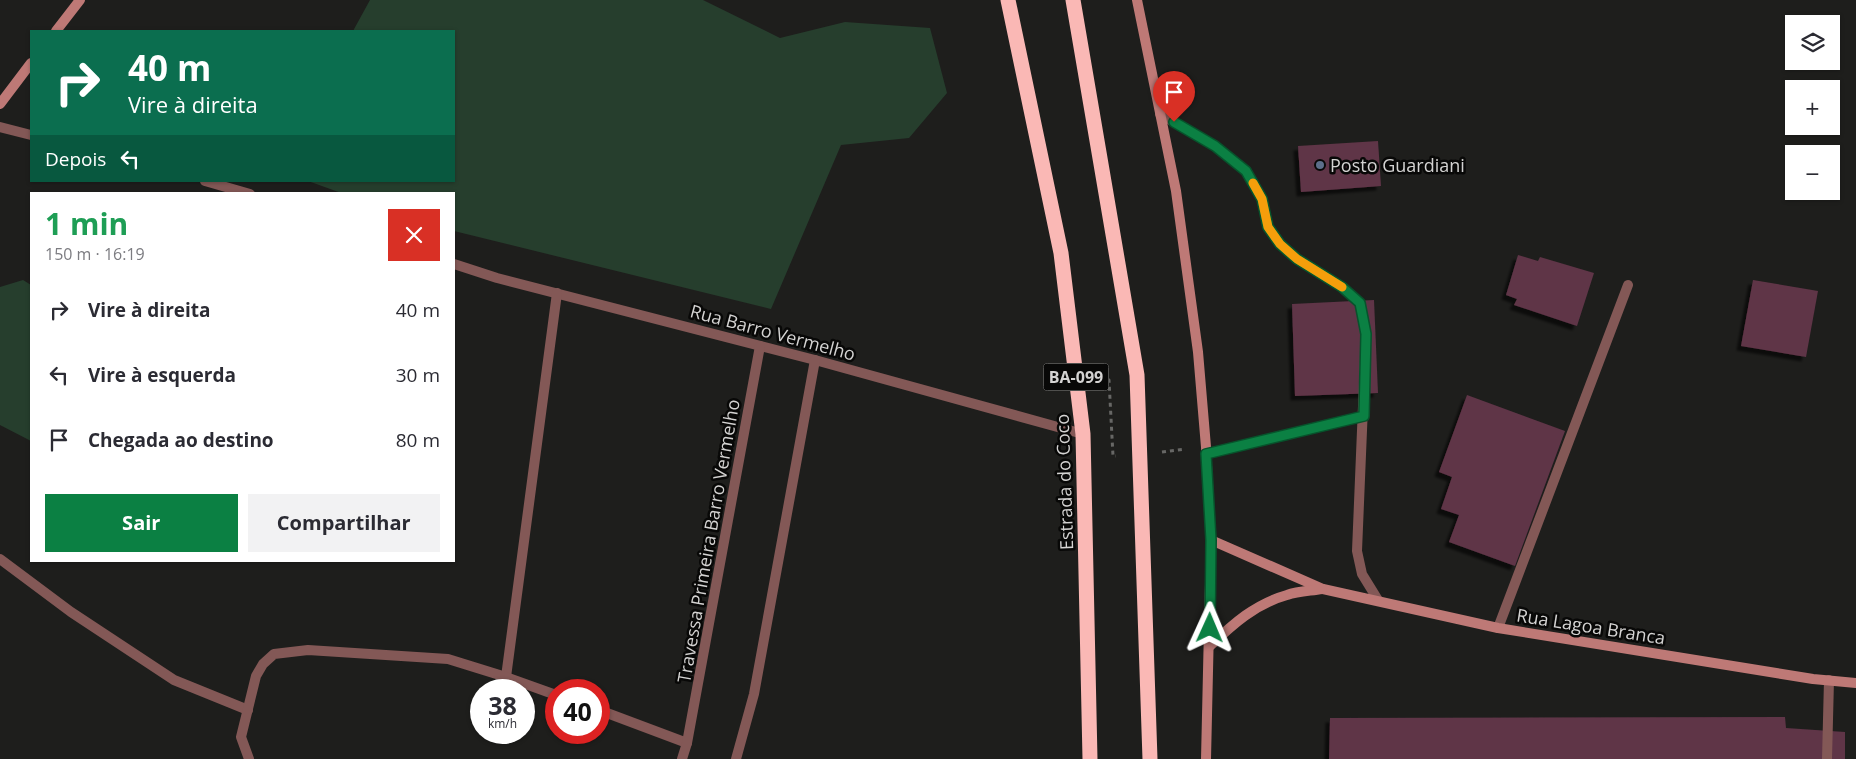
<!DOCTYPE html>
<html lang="pt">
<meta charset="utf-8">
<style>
:root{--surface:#fff;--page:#f2f2f3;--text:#2b2b33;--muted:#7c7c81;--accent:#0b8043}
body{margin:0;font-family:"Open Sans",sans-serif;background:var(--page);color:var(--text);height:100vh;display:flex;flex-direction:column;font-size:19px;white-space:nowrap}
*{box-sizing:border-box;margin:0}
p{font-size:16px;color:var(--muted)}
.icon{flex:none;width:28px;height:28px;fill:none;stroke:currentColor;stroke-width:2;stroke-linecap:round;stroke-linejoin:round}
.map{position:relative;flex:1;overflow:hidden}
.sheet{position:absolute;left:30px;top:192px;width:425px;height:370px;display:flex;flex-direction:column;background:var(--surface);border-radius:0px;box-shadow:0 1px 4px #0004}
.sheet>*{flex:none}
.hud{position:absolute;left:30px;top:30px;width:425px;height:152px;border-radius:0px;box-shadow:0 1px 4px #0004;background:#0b6e4f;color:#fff;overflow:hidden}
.buttons{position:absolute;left:1785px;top:15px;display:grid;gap:10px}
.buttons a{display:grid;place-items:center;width:55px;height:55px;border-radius:0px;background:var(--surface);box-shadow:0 1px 4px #0004;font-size:25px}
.speed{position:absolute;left:470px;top:679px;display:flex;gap:10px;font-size:25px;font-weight:700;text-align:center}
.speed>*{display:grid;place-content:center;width:65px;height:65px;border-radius:50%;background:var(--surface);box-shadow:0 1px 4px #0004;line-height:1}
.speed small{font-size:12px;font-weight:400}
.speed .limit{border:8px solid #d22;background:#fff;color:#111}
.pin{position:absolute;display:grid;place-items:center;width:42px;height:42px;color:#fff;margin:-51px -21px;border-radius:50% 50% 50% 0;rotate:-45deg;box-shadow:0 0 5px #0007}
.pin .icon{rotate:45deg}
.me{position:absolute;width:55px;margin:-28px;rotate:1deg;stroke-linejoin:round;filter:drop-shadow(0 0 4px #0008)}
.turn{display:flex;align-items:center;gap:18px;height:105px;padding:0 15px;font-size:22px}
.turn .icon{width:65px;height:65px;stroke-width:2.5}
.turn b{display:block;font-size:35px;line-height:42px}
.then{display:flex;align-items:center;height:48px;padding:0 15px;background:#0003;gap:10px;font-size:19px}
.round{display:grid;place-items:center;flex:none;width:52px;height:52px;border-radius:0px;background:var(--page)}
.head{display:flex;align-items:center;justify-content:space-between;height:85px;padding:0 15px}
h1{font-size:30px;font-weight:700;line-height:38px;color:#1e9e55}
.button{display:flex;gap:10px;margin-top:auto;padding:10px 15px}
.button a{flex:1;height:58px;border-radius:0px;background:var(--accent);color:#fff;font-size:20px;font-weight:700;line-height:58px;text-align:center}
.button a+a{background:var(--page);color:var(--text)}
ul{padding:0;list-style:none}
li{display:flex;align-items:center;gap:15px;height:65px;padding:0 15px}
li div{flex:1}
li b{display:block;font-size:19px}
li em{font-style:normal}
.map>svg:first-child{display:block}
.green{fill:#263e2d}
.building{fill:#5f3447;filter:url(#shadow)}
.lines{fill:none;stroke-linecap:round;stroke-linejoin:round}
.path{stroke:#676765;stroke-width:3;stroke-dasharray:4 4;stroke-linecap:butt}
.lane{stroke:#835856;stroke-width:10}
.street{stroke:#835856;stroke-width:10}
.secondary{stroke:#be7976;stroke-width:10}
.highway{stroke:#fab8b5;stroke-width:15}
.route-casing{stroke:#07532c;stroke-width:12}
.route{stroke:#0b8043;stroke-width:9}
.slow{stroke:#f59e0b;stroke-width:9}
.service-dot{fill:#5c6f8a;stroke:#080807;stroke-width:2}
.labels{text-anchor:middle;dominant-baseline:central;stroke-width:5;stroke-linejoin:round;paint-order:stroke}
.shield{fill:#080807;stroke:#979695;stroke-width:1}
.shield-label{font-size:16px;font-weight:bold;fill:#d4d3d2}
.poi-label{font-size:18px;fill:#d4d3d2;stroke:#080807;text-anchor:start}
.street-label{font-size:18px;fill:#d4d3d2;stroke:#080807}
</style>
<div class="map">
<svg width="1856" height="759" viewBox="0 0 1856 759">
<defs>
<filter id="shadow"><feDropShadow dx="-4.5" dy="4.5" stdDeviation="1" flood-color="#0009"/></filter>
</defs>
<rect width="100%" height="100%" fill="#1e1e1c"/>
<!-- green -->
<g class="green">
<polygon points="370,0 703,0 780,38 845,22 930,28 947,93 909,138 841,145 771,309 454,231 454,194 344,194 308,181 454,181 454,31 353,31"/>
<polygon points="23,280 31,285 31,441 0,425 0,287"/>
</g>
<!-- building -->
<g class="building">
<polygon points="1378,141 1381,186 1301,192 1298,146"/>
<polygon points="1518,255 1538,261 1540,257 1594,273 1577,326 1514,305 1517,299 1506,295"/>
<polygon points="1753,280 1818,291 1806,357 1741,346"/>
<polygon points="1374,300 1378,393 1295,396 1292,304"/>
<polygon points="1467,395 1565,431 1515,566 1449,542 1459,515 1441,509 1452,477 1439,472"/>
<polygon points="1785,717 1786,728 1845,732 1845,759 1329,759 1330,718"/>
</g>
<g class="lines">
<!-- path -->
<g class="path">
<polyline points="1100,382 1109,380 1113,456 1116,456"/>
<polyline points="1162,452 1185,449"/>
</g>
<!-- lane -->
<g class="lane">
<polyline points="1160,114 1215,146 1246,171 1262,199 1268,227 1280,244 1297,259 1342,287 1360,303 1366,334 1357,551 1362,574 1378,600"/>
<polyline points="1206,454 1364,416"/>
<polyline points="1498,628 1628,285"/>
<polyline points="1827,759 1829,680"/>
</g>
<!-- street -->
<g class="street">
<polyline points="0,127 31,135"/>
<polyline points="205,181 250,194"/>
<polyline points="454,264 497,278 815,360 1083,434"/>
<polyline points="0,559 71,612 174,680 248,710"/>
<polyline points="506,677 557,293"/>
<polyline points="599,710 687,743"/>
<polyline points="249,759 241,737 256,676 263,664 274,654 308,650 448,659 506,677 556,695"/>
<polyline points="682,759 687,743 760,346"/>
<polyline points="736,759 754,694 815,360"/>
</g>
<!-- secondary -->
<g class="secondary">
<polyline points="1137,0 1176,191 1198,352 1206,447 1211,540 1206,759"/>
<polyline points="56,31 80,0"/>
<polyline points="0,104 31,63"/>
<polyline points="1211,540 1323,589 1498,628 1813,679 1856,683"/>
<path d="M 1210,646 C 1233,624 1255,604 1287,595 C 1298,591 1310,591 1322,589"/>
</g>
<!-- highway -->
<g class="highway">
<polyline points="1008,0 1061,253 1083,434 1090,759"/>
<polyline points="1073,0 1137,375 1150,759"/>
</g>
</g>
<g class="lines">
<!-- route casing -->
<g class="route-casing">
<polyline id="route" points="1174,122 1215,146 1246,171 1262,199 1268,227 1280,244 1297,259 1342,287 1360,303 1366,334 1364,416 1206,454 1211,540 1210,628"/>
</g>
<!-- route -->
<use href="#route" class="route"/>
<!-- slow -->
<polyline class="slow" points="1253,183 1262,199 1268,227 1280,244 1297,259 1342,287"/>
</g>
<!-- markers -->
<circle class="service-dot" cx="1320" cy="165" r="5"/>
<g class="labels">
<!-- shield labels -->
<rect class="shield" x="1043.5" y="363.5" width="65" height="27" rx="4"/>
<g class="shield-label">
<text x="1076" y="377">BA-099</text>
</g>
<!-- poi labels -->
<g class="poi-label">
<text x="1330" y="165">Posto Guardiani</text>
</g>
<!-- street labels -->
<g class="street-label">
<text transform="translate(773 332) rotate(15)">Rua Barro Vermelho</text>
<text transform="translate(1064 482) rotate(-92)">Estrada do Coco</text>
<text transform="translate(708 541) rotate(-80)">Travessa Primeira Barro Vermelho</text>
<text transform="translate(1591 626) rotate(9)">Rua Lagoa Branca</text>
</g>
</g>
</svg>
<div class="buttons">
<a><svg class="icon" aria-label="layers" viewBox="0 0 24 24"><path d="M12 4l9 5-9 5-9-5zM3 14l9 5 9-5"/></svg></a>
<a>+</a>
<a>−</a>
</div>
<div class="speed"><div>38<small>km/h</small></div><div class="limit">40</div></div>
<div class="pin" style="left:1174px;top:122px;background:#d93025"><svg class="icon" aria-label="arrive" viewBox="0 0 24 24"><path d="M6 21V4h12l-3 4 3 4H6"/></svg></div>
<svg class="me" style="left:1210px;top:628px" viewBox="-20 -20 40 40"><path d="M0-17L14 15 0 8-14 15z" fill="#0b8043" stroke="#fff" stroke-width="4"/></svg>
<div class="hud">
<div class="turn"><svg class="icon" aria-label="right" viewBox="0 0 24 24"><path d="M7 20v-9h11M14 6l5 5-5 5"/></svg><div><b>40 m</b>Vire à direita</div></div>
<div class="then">Depois<svg class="icon" aria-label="left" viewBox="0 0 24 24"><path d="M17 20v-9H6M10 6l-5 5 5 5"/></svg></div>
</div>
<section class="sheet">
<div class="head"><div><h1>1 min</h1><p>150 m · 16:19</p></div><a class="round" style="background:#d93025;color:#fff"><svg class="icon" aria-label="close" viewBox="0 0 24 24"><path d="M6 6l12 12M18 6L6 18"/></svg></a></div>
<ul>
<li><svg class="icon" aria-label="right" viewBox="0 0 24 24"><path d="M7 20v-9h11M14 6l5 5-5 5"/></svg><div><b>Vire à direita</b></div><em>40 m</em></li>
<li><svg class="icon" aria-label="left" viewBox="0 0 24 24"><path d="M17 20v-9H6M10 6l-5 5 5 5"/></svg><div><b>Vire à esquerda</b></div><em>30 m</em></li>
<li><svg class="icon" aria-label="arrive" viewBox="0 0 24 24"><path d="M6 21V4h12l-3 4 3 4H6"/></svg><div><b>Chegada ao destino</b></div><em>80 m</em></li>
</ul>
<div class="button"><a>Sair</a><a>Compartilhar</a></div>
</section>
</div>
